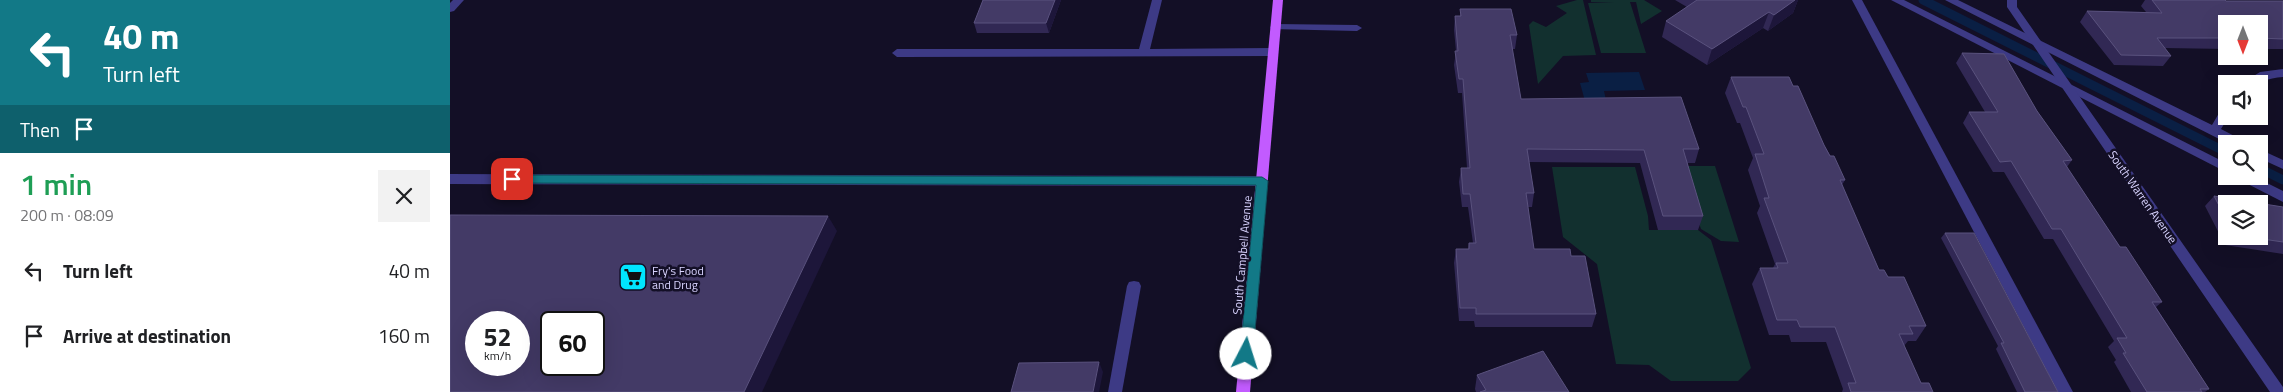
<!DOCTYPE html>
<meta charset="utf-8">
<style>
:root{--surface:#fff;--page:#f2f2f2;--text:#202124;--muted:#757577}
body{margin:0;font-family:"Titillium Web",sans-serif;background:var(--page);color:var(--text);height:100vh;display:flex;flex-direction:column;font-size:19px;white-space:nowrap}
*{box-sizing:border-box;margin:0}
p{font-size:16px;color:var(--muted)}
.icon{flex:none;width:28px;height:28px;fill:none;stroke:currentColor;stroke-width:2;stroke-linecap:round;stroke-linejoin:round}
.map{position:relative;flex:1;overflow:hidden}
.panel{display:flex;flex-direction:column;background:var(--surface);width:450px}
.panel>*{flex:none}
.hud{background:#127987;color:#fff;overflow:hidden}
.needle{width:32px;rotate:180deg}
.fabs{position:absolute;left:1768px;top:15px;display:grid;gap:10px}
.fabs a{display:grid;place-items:center;width:50px;height:50px;border-radius:0px;background:var(--surface);box-shadow:0 5px 20px #0002;font-size:25px}
.speed{position:absolute;left:15px;top:311px;display:flex;gap:10px;font-size:25px;font-weight:700;text-align:center}
.speed>*{display:grid;place-content:center;width:65px;height:65px;border-radius:50%;background:var(--surface);box-shadow:0 5px 20px #0002;line-height:1}
.speed small{font-size:12px;font-weight:400}
.speed .limit{border:2px solid #111;border-radius:8px;background:#fff;color:#111}
.pin{position:absolute;display:grid;place-items:center;width:42px;height:42px;color:#fff;margin:-21px;border-radius:10px;box-shadow:0 2px 8px #0006}
.me{position:absolute;width:55px;margin:-28px;rotate:5deg;stroke-linejoin:round;filter:drop-shadow(0 0 4px #0008)}
.turn{display:flex;align-items:center;gap:18px;height:105px;padding:0 20px;font-size:22px}
.turn .icon{width:65px;height:65px;stroke-width:2.5}
.turn b{display:block;font-size:35px;line-height:42px}
.then{display:flex;align-items:center;height:48px;padding:0 20px;background:#0003;gap:10px;font-size:19px}
.round{display:grid;place-items:center;flex:none;width:52px;height:52px;border-radius:0px;background:var(--page)}
.overview{display:flex;align-items:center;justify-content:space-between;height:85px;padding:0 20px}
h1{font-size:30px;font-weight:600;line-height:38px;color:#1e9e55}
ul{padding:0;list-style:none}
li{display:flex;align-items:center;gap:15px;height:65px;padding:0 20px}
li div{flex:1}
li b{display:block;font-size:19px}
li em{font-style:normal}
main{display:flex;flex:1;min-height:0}
.map>svg:first-child{display:block}
.green{fill:#12302f}
.water{fill:#0a1f44}
.lines{fill:none;stroke-linecap:round;stroke-linejoin:round}
.stream{stroke:#0a1f44;stroke-width:9}
.lane{fill:#3d3a85;fill-rule:evenodd}
.street{fill:#3d3a85;fill-rule:evenodd}
.primary{fill:#c25bff;fill-rule:evenodd}
.wall{fill:#312854;fill-rule:evenodd}
.shaded-wall{fill:#1d163a}
.building{fill:#433a66;stroke:#5a527e;fill-rule:evenodd}
.route{fill:#127987;stroke:#0c4f58}
.labels{text-anchor:middle;dominant-baseline:central;stroke-width:5;stroke-linejoin:round;paint-order:stroke}
.street-label{font-size:12px;fill:#d9d4ff;stroke:#130f26}
.poi-label{font-size:12px;fill:#d9d4ff;stroke:#130f26;text-anchor:start}
</style>
<main>
<section class="panel">
<div class="hud">
<div class="turn"><svg class="icon" aria-label="left" viewBox="0 0 24 24"><path d="M17 20v-9H6M10 6l-5 5 5 5"/></svg><div><b>40 m</b>Turn left</div></div>
<div class="then">Then<svg class="icon" aria-label="arrive" viewBox="0 0 24 24"><path d="M6 21V4h12l-3 4 3 4H6"/></svg></div>
</div>
<div class="overview"><div><h1>1 min</h1><p>200 m · 08:09</p></div><a class="round"><svg class="icon" aria-label="close" viewBox="0 0 24 24"><path d="M6 6l12 12M18 6L6 18"/></svg></a></div>
<ul>
<li><svg class="icon" aria-label="left" viewBox="0 0 24 24"><path d="M17 20v-9H6M10 6l-5 5 5 5"/></svg><div><b>Turn left</b></div><em>40 m</em></li>
<li><svg class="icon" aria-label="arrive" viewBox="0 0 24 24"><path d="M6 21V4h12l-3 4 3 4H6"/></svg><div><b>Arrive at destination</b></div><em>160 m</em></li>
</ul>
</section>
<div class="map">
<svg width="1833" height="392" viewBox="0 0 1833 392">
<rect width="100%" height="100%" fill="#130f26"/>
<!-- green -->
<g class="green">
<polygon points="1127,0 1133,0 1146,55 1113,56 1088,84 1079,25 1083,21 1096,27 1117,13 1106,6"/>
<polygon points="1141,0 1194,0 1212,11 1191,24 1186,2 1180,2 1196,53 1151,53 1138,3 1164,2 1141,2"/>
<polygon points="1219,166 1265,166 1289,242 1271,241 1251,229 1236,184"/>
<polygon points="1102,167 1185,167 1198,216 1199,230 1248,230 1261,240 1301,368 1288,381 1221,381 1199,365 1166,364 1147,264 1113,237"/>
</g>
<!-- water -->
<polygon class="water" points="1189,72 1195,90 1154,91 1156,100 1135,101 1130,83 1139,82 1136,73"/>
<g class="lines">
<!-- stream -->
<g class="stream">
<polyline points="1473,0 1776,152"/>
<polyline points="1809,168 1833,180"/>
</g>
<!-- lane -->
<g class="lane">
<polygon points="3,0 14,0 4,11 0,12 0,3"/>
<polygon points="702,0 712,0 700,49 823,48 828,52 823,56 447,57 442,53 447,49 689,49"/>
<polygon points="1402,0 1412,0 1623,392 1608,392"/>
<polygon points="1441,0 1454,0 1776,163 1776,172"/>
<polygon points="1495,0 1508,0 1762,125 1772,108 1776,107 1776,116 1779,116 1771,129 1794,141 1796,144 1779,144"/>
<polygon points="825,24 907,25 912,28 907,31 821,29 820,27"/>
<path d="M 1833,69 L 1833,77 C 1818,78 1806,84 1791,84 L 1810,72 Z"/>
<polygon points="1809,149 1833,160 1833,169 1809,158"/>
<polygon points="0,174 812,176 818,181 812,186 0,184"/>
<polygon points="1786,176 1803,176 1833,191 1833,202 1788,179"/>
<polygon points="684,281 689,282 691,286 672,392 658,392 677,286 679,282"/>
</g>
<!-- street -->
<polygon class="street" points="1557,0 1567,0 1567,7 1833,387 1833,392 1820,392 1557,7"/>
<!-- primary -->
<polygon class="primary" points="823,0 833,0 800,392 786,392"/>
</g>
<!-- wall -->
<g class="wall">
<polygon points="533,0 611,0 599,33 527,33 524,23"/>
<polygon points="1225,0 1348,0 1343,13 1318,31 1313,28 1257,65 1212,37 1216,21 1237,7"/>
<polygon points="1695,0 1775,0 1776,1 1833,1 1833,49 1809,49 1809,24 1776,24 1776,49 1715,48 1721,56 1713,66 1664,65 1630,22 1637,11 1696,12 1691,6"/>
<polygon points="1010,9 1067,35 1065,49 1062,49 1071,99 1249,149 1245,163 1237,163 1253,216 1248,230 1208,230 1190,163 1079,162 1084,193 1082,207 1078,207 1084,249 1121,256 1146,314 1142,327 1025,327 1024,321 1009,321 1004,263 1006,249 1018,249 1019,243 1023,243 1018,207 1012,207 1009,182 1011,168 1017,168 1012,93 1008,93 1004,65 1006,51 1004,30 1005,16 1010,16"/>
<polygon points="1512,53 1587,111 1622,160 1617,167 1670,247 1712,302 1706,307 1759,389 1755,392 1681,392 1664,362 1666,360 1658,347 1664,341 1603,239 1594,239 1554,172 1543,172 1513,123 1519,112 1535,112 1506,63"/>
<polygon points="1281,77 1343,86 1374,145 1395,180 1392,185 1429,270 1438,277 1476,326 1466,341 1458,341 1454,346 1471,383 1483,392 1392,392 1393,389 1376,342 1341,342 1339,335 1319,335 1302,284 1310,268 1323,268 1325,264 1307,213 1310,206 1298,170 1303,158 1290,123 1287,123 1275,93"/>
<path d="M 1764,196 L 1833,207 L 1833,254 L 1775,245 L 1755,206 ZM 1776,204 L 1809,236 L 1776,236 Z"/>
<polygon points="1495,233 1608,392 1567,392 1546,349 1548,346 1491,238"/>
<polygon points="1027,375 1119,392 1026,392 1025,389"/>
</g>
<!-- shaded-wall -->
<g class="shaded-wall">
<polygon points="605,0 611,0 599,33 596,23"/>
<polygon points="1345,0 1348,0 1343,13 1318,31 1324,15"/>
<polygon points="1319,12 1313,28 1257,65 1262,49"/>
<polygon points="378,216 387,231 312,392 294,392"/>
<polygon points="649,362 653,372 649,392 643,392"/>
</g>
<!-- building -->
<g class="building">
<polygon points="533,0 605,0 596,23 524,23"/>
<polygon points="1247,0 1345,0 1324,15 1319,12 1262,49 1216,21"/>
<polygon points="1702,0 1775,0 1776,1 1833,1 1833,39 1809,38 1809,24 1776,24 1776,38 1707,38 1721,56 1671,55 1637,11 1712,13"/>
<polygon points="1010,9 1061,9 1067,35 1060,35 1071,99 1231,97 1249,149 1233,149 1253,216 1213,216 1194,150 1077,149 1084,193 1076,193 1084,249 1120,249 1121,256 1135,256 1146,314 1026,314 1026,308 1010,308 1006,249 1019,249 1019,243 1026,243 1020,194 1013,194 1011,168 1020,168 1013,79 1009,79 1005,51 1008,51 1005,16 1011,16"/>
<polygon points="1512,53 1554,54 1587,111 1622,160 1613,161 1670,247 1676,247 1712,302 1702,302 1759,389 1750,389 1752,392 1697,392 1673,353 1676,353 1667,338 1677,338 1611,229 1602,229 1561,161 1550,162 1519,112 1548,112"/>
<polygon points="1281,77 1339,77 1343,86 1348,86 1374,145 1380,156 1384,156 1395,180 1390,180 1429,270 1434,270 1438,277 1454,277 1476,326 1459,326 1463,334 1449,334 1471,383 1479,383 1483,392 1401,392 1398,383 1406,383 1385,327 1350,327 1347,320 1327,320 1310,268 1328,268 1326,263 1338,263 1314,198 1319,198 1305,154 1314,154 1296,107 1293,107"/>
<polygon points="1764,196 1833,207 1833,242 1792,236 1809,236 1809,204 1776,204 1776,219"/>
<path d="M 0,215 L 378,216 L 294,392 L 0,392 ZM 26,322 L 69,322 L 69,365 L 26,365 ZM 101,322 L 144,322 L 144,365 L 101,365 Z"/>
<polygon points="1495,233 1524,233 1608,392 1575,392 1551,343 1554,343"/>
<polygon points="1093,351 1119,392 1030,392 1036,390 1027,375"/>
<polygon points="649,362 643,392 561,392 569,363"/>
</g>
<!-- route -->
<polygon class="route" points="62,175 812,177 818,181 803,354 801,358 796,359 792,358 790,354 806,185 62,183 57,179"/>
<!-- icons -->
<defs>
<g id="supermarket-square" transform="scale(1.4375)"><rect x="-9" y="-9" width="18" height="18" rx="4" fill="#00e5ff" stroke="#130f26"/><path d="M-6-5.5h2.5l.6 2H6L4.5 2H-2.5L-4.4-4H-6ZM-1.5 3.2a1.3 1.3 0 1 0 .1 0ZM3 3.2a1.3 1.3 0 1 0 .1 0Z" fill="#111"/></g>
</defs>
<g fill-rule="evenodd">
<use href="#supermarket-square" x="183" y="277"/>
</g>
<g class="labels">
<!-- street labels -->
<g class="street-label">
<text transform="translate(1693 197) rotate(55)">South Warren Avenue</text>
<text transform="translate(792 255) rotate(-85)">South Campbell Avenue</text>
</g>
<!-- poi labels -->
<g class="poi-label">
<text x="202" y="270">Fry's Food<tspan x="202" dy="14">and Drug</tspan></text>
</g>
</g>
</svg>
<div class="fabs">
<a><svg class="needle" viewBox="-14 -14 28 28"><path d="M0-13l5 13h-10z" fill="#e53935"/><path d="M0 13l5-13h-10z" fill="#757577"/></svg></a>
<a><svg class="icon" aria-label="sound" viewBox="0 0 24 24"><path d="M4 9h4l5-4v14l-5-4H4zM17 9q2 3 0 6"/></svg></a>
<a><svg class="icon" aria-label="search" viewBox="0 0 24 24"><circle cx="10" cy="10" r="6"/><path d="M15 15l6 6"/></svg></a>
<a><svg class="icon" aria-label="layers" viewBox="0 0 24 24"><path d="M12 4l9 5-9 5-9-5zM3 14l9 5 9-5"/></svg></a>
</div>
<div class="speed"><div>52<small>km/h</small></div><div class="limit">60</div></div>
<div class="pin" style="left:62px;top:179px;background:#d93025"><svg class="icon" aria-label="arrive" viewBox="0 0 24 24"><path d="M6 21V4h12l-3 4 3 4H6"/></svg></div>
<svg class="me" style="left:796px;top:354px" viewBox="-20 -20 40 40"><circle r="19" fill="#fff"/><path d="M0-13L10 11 0 6-10 11z" fill="#127987"/></svg>
</div>
</main>
